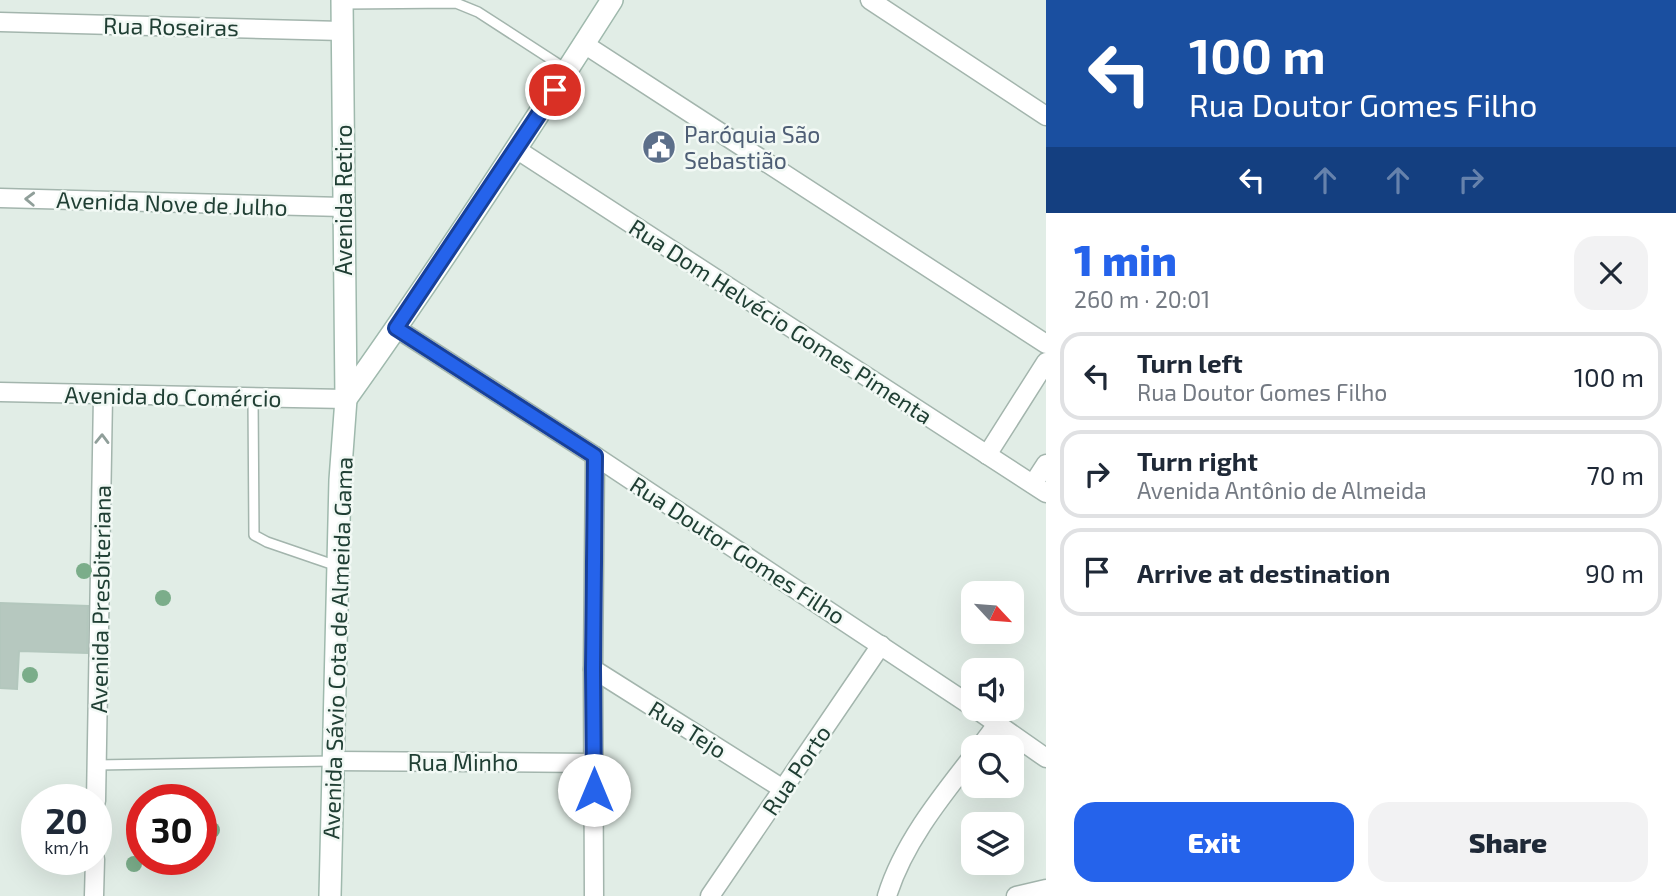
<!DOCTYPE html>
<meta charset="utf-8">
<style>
:root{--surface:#fff;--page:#f2f2f3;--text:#1f2937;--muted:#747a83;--line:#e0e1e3;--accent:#2563eb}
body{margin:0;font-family:"Exo 2",sans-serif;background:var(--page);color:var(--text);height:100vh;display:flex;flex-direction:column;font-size:26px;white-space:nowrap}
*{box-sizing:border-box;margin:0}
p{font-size:23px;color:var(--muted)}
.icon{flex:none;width:38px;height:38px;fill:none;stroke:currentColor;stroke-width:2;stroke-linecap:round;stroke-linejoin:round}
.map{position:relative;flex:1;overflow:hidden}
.drawer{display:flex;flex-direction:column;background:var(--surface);width:630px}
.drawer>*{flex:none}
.hud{background:#1a4fa0;color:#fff;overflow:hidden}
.needle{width:46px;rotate:116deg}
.buttons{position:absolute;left:961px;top:581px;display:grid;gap:14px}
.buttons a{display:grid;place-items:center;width:63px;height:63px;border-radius:14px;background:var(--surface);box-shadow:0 7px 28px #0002;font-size:35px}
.speed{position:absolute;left:21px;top:784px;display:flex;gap:14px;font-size:35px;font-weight:700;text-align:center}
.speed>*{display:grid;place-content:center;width:91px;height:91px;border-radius:50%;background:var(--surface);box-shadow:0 7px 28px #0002;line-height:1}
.speed small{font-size:18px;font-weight:400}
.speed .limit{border:10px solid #d22;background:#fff;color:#111}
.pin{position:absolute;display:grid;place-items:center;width:60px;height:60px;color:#fff;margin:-30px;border:4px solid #fff;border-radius:50%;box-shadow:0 2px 7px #0007}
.me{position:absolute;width:77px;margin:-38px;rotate:0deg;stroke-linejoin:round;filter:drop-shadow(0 0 5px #0008)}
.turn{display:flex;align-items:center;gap:24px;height:147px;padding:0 28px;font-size:32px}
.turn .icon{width:91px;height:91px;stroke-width:2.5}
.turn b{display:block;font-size:49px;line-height:60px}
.lanes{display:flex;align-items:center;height:66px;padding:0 28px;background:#0003;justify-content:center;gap:35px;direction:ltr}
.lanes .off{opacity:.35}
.round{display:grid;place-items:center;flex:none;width:74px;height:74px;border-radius:21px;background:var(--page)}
.headline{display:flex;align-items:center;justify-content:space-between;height:119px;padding:0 28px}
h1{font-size:42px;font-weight:800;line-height:52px;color:var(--accent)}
.primary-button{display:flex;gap:14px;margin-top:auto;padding:14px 28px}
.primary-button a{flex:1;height:80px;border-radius:21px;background:var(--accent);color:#fff;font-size:28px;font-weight:800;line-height:80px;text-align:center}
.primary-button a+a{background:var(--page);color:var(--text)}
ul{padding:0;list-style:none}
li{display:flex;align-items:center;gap:21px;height:88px;margin:0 14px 10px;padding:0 14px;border:4px solid var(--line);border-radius:21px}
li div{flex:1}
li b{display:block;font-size:26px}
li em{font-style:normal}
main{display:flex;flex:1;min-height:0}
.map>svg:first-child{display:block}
.building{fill:#b6c8bf;stroke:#b3c7bd;stroke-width:2}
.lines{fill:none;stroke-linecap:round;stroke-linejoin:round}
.lane-casing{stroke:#a3b5ad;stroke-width:12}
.street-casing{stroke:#a3b5ad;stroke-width:21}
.secondary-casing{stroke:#9fb9ad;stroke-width:24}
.lane{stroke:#fff;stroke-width:9}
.street{stroke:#fff;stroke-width:18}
.secondary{stroke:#fff;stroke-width:21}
.tree{fill:#7bad8a}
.oneway{stroke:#909f9a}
.route-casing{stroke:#184099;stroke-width:18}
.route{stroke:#2563eb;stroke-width:12}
.labels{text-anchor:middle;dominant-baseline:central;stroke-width:5;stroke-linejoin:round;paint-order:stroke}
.street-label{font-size:23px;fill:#203f34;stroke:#f2f9f5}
.service-label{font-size:23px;fill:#4e5e75;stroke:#f2f9f5;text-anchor:start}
</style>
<main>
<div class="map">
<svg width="1046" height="896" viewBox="0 0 1046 896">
<rect width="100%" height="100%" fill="#e1ede6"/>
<!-- building -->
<polygon class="building" points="0,603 88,606 87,653 19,651 17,689 0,688"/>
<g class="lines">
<!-- lane casing -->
<g class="lane-casing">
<g id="lane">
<polyline points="343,4 456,3 478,12 566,69"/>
<polyline points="253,398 254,535 267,542 337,566"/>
<polyline points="97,765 333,761"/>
</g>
</g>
<!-- street casing -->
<g class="street-casing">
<g id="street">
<polyline points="870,0 1046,116"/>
<polyline points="0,22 342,31"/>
<polyline points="584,44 1046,344"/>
<polyline points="516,149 1046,493"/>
<polyline points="0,198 343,207"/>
<polyline points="396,328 595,456 973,707"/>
<polyline points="0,392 346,399"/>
<polyline points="987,455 1046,362"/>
<polyline points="1033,484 1046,464"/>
<polyline points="593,669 783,789"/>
<polyline points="976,709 1046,758"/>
<polyline points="980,747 998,723"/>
<polyline points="333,761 594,763"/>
<polyline points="96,801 103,396"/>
<polyline points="94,896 95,859"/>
<polyline points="594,896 593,669 595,456"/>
<polyline points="710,896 881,645"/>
<path d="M 887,896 C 903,844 940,798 973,756"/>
<polyline points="1016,896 1046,889"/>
</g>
</g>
<!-- secondary casing -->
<g class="secondary-casing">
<g id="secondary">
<path d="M 346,399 C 439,269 526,135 612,0"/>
<polyline points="330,896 340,480 346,399 342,0"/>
</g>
</g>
<!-- lane -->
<use href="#lane" class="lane"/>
<!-- street -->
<use href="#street" class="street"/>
<!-- secondary -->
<use href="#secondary" class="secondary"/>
</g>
<!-- trees -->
<g class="tree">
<circle cx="84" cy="571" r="8"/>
<circle cx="163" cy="598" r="8"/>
<circle cx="30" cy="675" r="8"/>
<circle cx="212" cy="830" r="8"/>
<circle cx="134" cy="864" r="8"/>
</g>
<!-- one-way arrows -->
<defs><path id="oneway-chevron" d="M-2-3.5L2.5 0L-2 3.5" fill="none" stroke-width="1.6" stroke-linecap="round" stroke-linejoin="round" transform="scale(1.75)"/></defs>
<g class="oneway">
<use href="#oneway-chevron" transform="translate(30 199) rotate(-178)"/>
<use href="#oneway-chevron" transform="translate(102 439) rotate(-89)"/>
</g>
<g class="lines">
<!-- route casing -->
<g class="route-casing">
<polyline id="route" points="555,90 396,328 595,456 593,669 594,790"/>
</g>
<!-- route -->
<use href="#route" class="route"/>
</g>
<!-- icons -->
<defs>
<g id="civic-disc" transform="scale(1.75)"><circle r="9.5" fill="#5c6f8a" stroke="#f2f9f5"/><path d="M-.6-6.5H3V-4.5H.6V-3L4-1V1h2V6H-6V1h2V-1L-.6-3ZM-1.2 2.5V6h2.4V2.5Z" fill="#fff"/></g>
</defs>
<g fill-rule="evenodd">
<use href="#civic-disc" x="659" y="147"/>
</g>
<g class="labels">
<!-- street labels -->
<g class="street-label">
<text transform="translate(171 26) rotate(1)">Rua Roseiras</text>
<text transform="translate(343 200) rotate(-90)">Avenida Retiro</text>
<text transform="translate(172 203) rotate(2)">Avenida Nove de Julho</text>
<text transform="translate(781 321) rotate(33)">Rua Dom Helvécio Gomes Pimenta</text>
<text transform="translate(173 396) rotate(1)">Avenida do Comércio</text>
<text transform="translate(738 550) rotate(33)">Rua Doutor Gomes Filho</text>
<text transform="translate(100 599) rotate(-89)">Avenida Presbiteriana</text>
<text transform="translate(337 648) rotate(-88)">Avenida Sávio Cota de Almeida Gama</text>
<text transform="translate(688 729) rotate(32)">Rua Tejo</text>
<text x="463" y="762">Rua Minho</text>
<text transform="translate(796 770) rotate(-56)">Rua Porto</text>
</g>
<!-- service labels -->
<g class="service-label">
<text x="684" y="134">Paróquia São<tspan x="684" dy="26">Sebastião</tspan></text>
</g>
</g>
</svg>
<div class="buttons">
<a><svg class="needle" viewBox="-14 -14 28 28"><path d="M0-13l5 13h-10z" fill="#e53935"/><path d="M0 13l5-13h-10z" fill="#747a83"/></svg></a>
<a><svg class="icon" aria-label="sound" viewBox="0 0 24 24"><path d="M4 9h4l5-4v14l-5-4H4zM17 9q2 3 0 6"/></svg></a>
<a><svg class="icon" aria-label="search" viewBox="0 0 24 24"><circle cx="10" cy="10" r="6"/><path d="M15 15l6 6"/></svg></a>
<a><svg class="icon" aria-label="layers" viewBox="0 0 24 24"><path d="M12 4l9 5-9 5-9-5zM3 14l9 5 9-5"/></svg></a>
</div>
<div class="speed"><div>20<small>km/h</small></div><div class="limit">30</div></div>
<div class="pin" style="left:555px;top:90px;background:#d93025"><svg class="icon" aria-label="arrive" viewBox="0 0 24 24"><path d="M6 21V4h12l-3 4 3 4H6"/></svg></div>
<svg class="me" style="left:594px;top:790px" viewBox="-20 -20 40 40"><circle r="19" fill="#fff"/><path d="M0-13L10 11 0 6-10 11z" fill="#2563eb"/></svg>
</div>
<section class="drawer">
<div class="hud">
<div class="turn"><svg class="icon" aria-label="left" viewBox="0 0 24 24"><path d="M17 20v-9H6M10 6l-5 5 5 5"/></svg><div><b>100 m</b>Rua Doutor Gomes Filho</div></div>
<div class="lanes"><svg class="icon" aria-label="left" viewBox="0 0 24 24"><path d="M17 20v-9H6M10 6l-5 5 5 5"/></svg><svg class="icon off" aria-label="ahead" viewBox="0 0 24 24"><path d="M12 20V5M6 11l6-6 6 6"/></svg><svg class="icon off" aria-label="ahead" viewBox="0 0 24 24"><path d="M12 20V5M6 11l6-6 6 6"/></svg><svg class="icon off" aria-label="right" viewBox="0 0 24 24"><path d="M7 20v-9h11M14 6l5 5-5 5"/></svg></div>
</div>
<div class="headline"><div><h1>1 min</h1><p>260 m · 20:01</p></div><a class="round"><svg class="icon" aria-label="close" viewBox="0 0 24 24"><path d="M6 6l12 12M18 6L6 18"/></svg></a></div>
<ul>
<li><svg class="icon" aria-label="left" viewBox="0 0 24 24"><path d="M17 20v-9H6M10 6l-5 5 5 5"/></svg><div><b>Turn left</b><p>Rua Doutor Gomes Filho</p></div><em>100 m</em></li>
<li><svg class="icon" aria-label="right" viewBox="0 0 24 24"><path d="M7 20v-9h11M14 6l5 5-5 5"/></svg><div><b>Turn right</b><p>Avenida Antônio de Almeida</p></div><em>70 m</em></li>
<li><svg class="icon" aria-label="arrive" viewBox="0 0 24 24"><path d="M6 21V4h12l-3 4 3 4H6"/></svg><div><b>Arrive at destination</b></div><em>90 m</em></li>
</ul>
<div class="primary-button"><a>Exit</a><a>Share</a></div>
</section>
</main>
